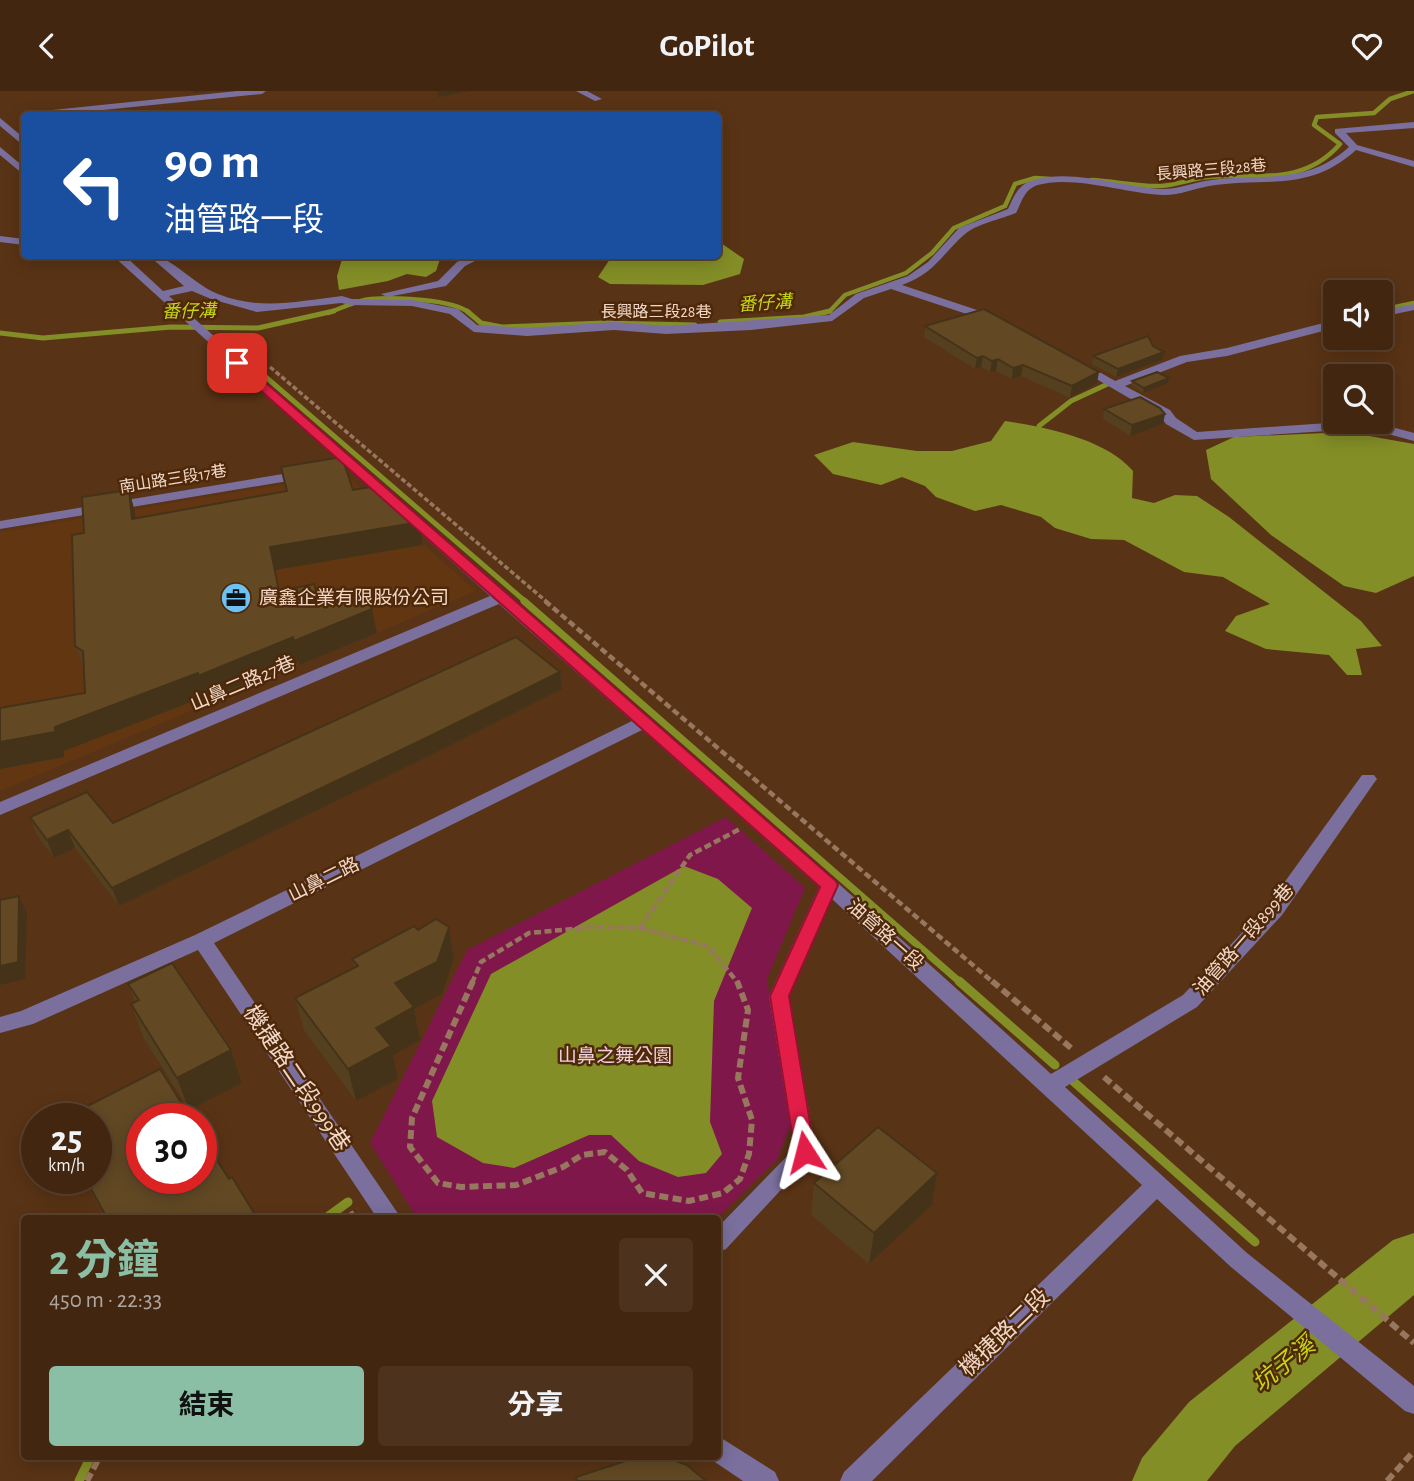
<!DOCTYPE html>
<html lang="zh-TW">
<meta charset="utf-8">
<style>
:root{--surface:#432610;--page:#4d321e;--text:#f1f3f6;--muted:#afa59f;--line:#5b4330;--accent:#8abfa5}
body{margin:0;font-family:"Alegreya Sans","Noto Sans TC",sans-serif;background:var(--page);color:var(--text);height:100vh;display:flex;flex-direction:column;font-size:26px;white-space:nowrap}
*{box-sizing:border-box;margin:0}
p{font-size:23px;color:var(--muted)}
.icon{flex:none;width:38px;height:38px;fill:none;stroke:currentColor;stroke-width:2;stroke-linecap:round;stroke-linejoin:round}
.map{position:relative;flex:1;overflow:hidden}
.details{position:absolute;left:21px;top:1124px;width:700px;height:245px;display:flex;flex-direction:column;background:var(--surface);border-radius:7px;box-shadow:0 4px 18px #0003,0 0 0 2px var(--line)}
.details>*{flex:none}
.top-card{position:absolute;left:21px;top:21px;width:700px;height:147px;border-radius:7px;box-shadow:0 4px 18px #0003,0 0 0 2px var(--line);background:#1a4fa0;color:#fff;overflow:hidden}
.fabs{position:absolute;left:1323px;top:189px;display:grid;gap:14px}
.fabs a{display:grid;place-items:center;width:70px;height:70px;border-radius:7px;background:var(--surface);box-shadow:0 4px 18px #0003,0 0 0 2px var(--line);font-size:35px}
.speed{position:absolute;left:21px;top:1012px;display:flex;gap:14px;font-size:35px;font-weight:700;text-align:center}
.speed>*{display:grid;place-content:center;width:91px;height:91px;border-radius:50%;background:var(--surface);box-shadow:0 4px 18px #0003,0 0 0 2px var(--line);line-height:1}
.speed small{font-size:18px;font-weight:400}
.speed .limit{border:10px solid #d22;background:#fff;color:#111}
.pin{position:absolute;display:grid;place-items:center;width:60px;height:60px;color:#fff;margin:-30px;border-radius:14px;box-shadow:0 4px 10px #0006}
.me{position:absolute;width:77px;margin:-38px;rotate:351deg;stroke-linejoin:round;filter:drop-shadow(0 0 5px #0008)}
.turn{display:flex;align-items:center;gap:24px;height:147px;padding:0 28px;font-size:32px}
.turn .icon{width:91px;height:91px;stroke-width:2.5}
.turn b{display:block;font-size:49px;line-height:60px}
.round{display:grid;place-items:center;flex:none;width:74px;height:74px;border-radius:7px;background:var(--page)}
.overview{display:flex;align-items:center;justify-content:space-between;height:119px;padding:0 28px}
h1{font-size:42px;font-weight:700;line-height:52px;color:var(--accent)}
.cta{display:flex;gap:14px;margin-top:auto;padding:14px 28px}
.cta a{flex:1;height:80px;border-radius:7px;background:var(--accent);color:#111;font-size:28px;font-weight:700;line-height:80px;text-align:center}
.cta a+a{background:var(--page);color:var(--text)}
header{display:flex;justify-content:space-between;align-items:center;height:91px;padding:0 28px;background:var(--surface);font-size:32px;font-weight:700}
.map>svg:first-child{display:block}
.built{fill:#633612}
.green{fill:#7f174b}
.water{fill:#838e27}
.lines{fill:none;stroke-linecap:round;stroke-linejoin:round}
.stream-far3{stroke:#838e27;stroke-width:4.5}
.stream-far2{stroke:#838e27;stroke-width:5}
.stream-far1{stroke:#838e27;stroke-width:7}
.stream{stroke:#838e27;stroke-width:9}
.river{fill:#838e27;fill-rule:evenodd}
.path-far2{stroke:#98775f;stroke-width:3.5;stroke-dasharray:5 2.5;stroke-linecap:butt}
.path-far1{stroke:#98775f;stroke-width:4.5;stroke-dasharray:7 3.5;stroke-linecap:butt}
.path{stroke:#98775f;stroke-width:6;stroke-dasharray:9 4.5;stroke-linecap:butt}
.minor{fill:#7b6f9d;fill-rule:evenodd}
.wall{fill:#543f1f}
.shaded-wall{fill:#453319}
.building{fill:#624924;stroke:#453319;stroke-width:2}
.route{fill:#e11d48;stroke:#92132f;stroke-width:2}
.labels{text-anchor:middle;dominant-baseline:central;stroke-width:5;stroke-linejoin:round;paint-order:stroke}
.far-street-label{font-size:16px;fill:#f0d7c7;stroke:#4e2808}
.far-water-label{font-size:18px;font-style:italic;fill:#c4d617;stroke:#4e2808}
.poi-label{font-size:19px;fill:#f0d7c7;stroke:#4e2808;text-anchor:start}
.street-label{font-size:19px;fill:#f0d7c7;stroke:#4e2808}
.park-label{font-size:19px;fill:#f0d1dc;stroke:#4e2808}
.near-street-label{font-size:23px;fill:#f0d7c7;stroke:#4e2808}
.near-water-label{font-size:24px;font-style:italic;fill:#c4d617;stroke:#4e2808}
</style>
<header><svg class="icon" aria-label="back" viewBox="0 0 24 24"><path d="M15 5l-7 7 7 7"/></svg>GoPilot<svg class="icon" aria-label="heart" viewBox="0 0 24 24"><path d="M12 20l-8-8c-3-5 5-10 8-4 3-6 11-1 8 4z"/></svg></header>
<div class="map">
<svg width="1414" height="1390" viewBox="0 0 1414 1390">
<rect width="100%" height="100%" fill="#593315"/>
<!-- built -->
<polygon class="built" points="345,383 476,500 0,700 0,441"/>
<!-- green -->
<polygon class="green" points="726,726 805,797 767,888 790,1035 777,1069 717,1127 417,1127 370,1052 467,859"/>
<!-- water -->
<g class="water">
<polygon points="718,150 744,168 740,183 703,194 610,193 598,186 612,165 718,164"/>
<polygon points="343,165 343,164 441,165 436,180 426,186 407,183 388,190 339,199 337,185"/>
<path d="M 1005,330 C 1046,336 1106,348 1133,380 L 1132,407 L 1154,412 L 1175,404 L 1197,405 L 1229,426 L 1361,530 L 1382,555 L 1356,558 L 1362,584 L 1347,584 L 1329,564 L 1266,558 L 1225,540 L 1236,525 L 1270,513 L 1223,486 L 1184,481 L 1124,449 L 1091,448 L 1055,437 L 1041,426 L 1001,414 L 975,420 L 936,406 L 925,395 L 902,386 L 881,394 L 833,383 L 814,364 L 853,351 L 917,360 L 952,360 L 991,350 Z"/>
<polygon points="1347,341 1414,353 1414,485 1376,502 1344,495 1271,444 1211,388 1206,359 1234,346"/>
<polygon points="684,775 718,788 752,817 714,910 710,1031 722,1063 706,1082 678,1086 639,1070 611,1044 589,1044 514,1077 483,1072 437,1046 432,1010 491,883"/>
</g>
<g class="lines">
<!-- stream-far3 -->
<g class="stream-far3">
<path d="M 1091,89 C 1114,90 1138,96 1161,95 C 1178,94 1193,87 1209,86 C 1259,82 1303,95 1340,53 L 1314,34 L 1317,26 L 1374,22 L 1390,8 L 1414,0"/>
<polyline points="1381,219 1414,212"/>
<path d="M 328,222 C 342,217 357,209 371,208 C 393,206 454,208 469,222"/>
<polyline points="823,222 830,220 845,204 906,182 932,162 954,137 1005,115 1015,93 1035,87 1051,88"/>
</g>
<!-- stream-far2 -->
<g class="stream-far2">
<polyline points="467,220 481,232 502,236 604,232 695,234"/>
<polyline points="720,231 804,226 830,220"/>
<polyline points="0,242 43,247 171,236 258,237 334,220"/>
<polyline points="231,256 526,511"/>
<polyline points="1039,335 1071,310 1112,291"/>
</g>
<!-- stream-far1 -->
<polyline class="stream-far1" points="524,510 961,892"/>
<!-- stream -->
<g class="stream">
<polyline points="959,890 1055,974"/>
<polyline points="1074,991 1255,1151"/>
<polyline points="326,1127 348,1111"/>
<polyline points="79,1390 91,1365"/>
</g>
<!-- river -->
<polygon class="river" points="1414,1142 1414,1204 1235,1355 1207,1390 1132,1390 1142,1367 1189,1311 1393,1149"/>
<!-- path-far2 -->
<polyline class="path-far2" points="270,276 547,511"/>
<!-- path-far1 -->
<g class="path-far1">
<polyline points="545,510 994,892"/>
<polyline points="640,837 708,855 738,892"/>
<polyline points="640,837 690,764 740,738"/>
<polyline points="472,892 481,871 529,842 594,836 640,837"/>
</g>
<!-- path -->
<g class="path">
<polyline points="473,890 412,1027 410,1056 438,1092 461,1096 516,1094 563,1076 582,1064 605,1061 627,1079 642,1102 689,1110 723,1102 740,1088 749,1063 752,1029 738,987 748,919 737,890"/>
<polyline points="992,890 1071,957"/>
<polyline points="1104,986 1414,1252"/>
<polyline points="347,1127 358,1119"/>
<polyline points="87,1390 100,1365"/>
<polyline points="1387,1390 1414,1360"/>
</g>
<!-- minor -->
<g class="minor">
<polygon points="237,0 266,0 262,3 54,24 28,24 33,21"/>
<polygon points="576,0 587,0 602,8 595,10"/>
<polygon points="0,27 24,47 24,55 0,35"/>
<path d="M 1414,31 L 1414,37 L 1346,42 L 1357,54 L 1414,70 L 1414,76 L 1356,59 C 1309,102 1265,86 1209,95 C 1193,98 1178,105 1161,104 C 1125,102 1073,84 1038,94 C 1024,98 1022,111 1016,122 C 1001,128 977,133 965,143 C 942,163 934,183 902,194 L 1001,227 L 1001,231 L 997,233 L 891,198 L 864,207 L 832,230 L 751,239 L 666,243 L 614,239 L 527,245 L 474,241 L 450,223 L 412,215 L 351,214 L 341,212 L 257,221 L 211,208 L 192,200 L 169,205 C 462,467 761,719 1051,983 L 1183,904 L 1268,814 L 1362,684 L 1374,684 L 1377,688 L 1374,692 L 1282,824 L 1197,916 L 1065,996 L 1247,1162 L 1414,1295 L 1414,1323 L 1405,1320 L 1231,1176 L 1157,1108 L 872,1390 L 840,1390 L 844,1381 L 1142,1094 L 832,808 L 789,905 L 816,1061 L 726,1158 L 718,1161 L 718,1136 L 794,1058 L 769,905 L 819,796 L 642,639 L 214,852 L 401,1127 L 377,1127 L 198,859 L 33,933 L 0,942 L 0,926 L 21,920 L 195,844 L 632,630 L 499,513 L 0,724 L 0,711 L 490,505 L 112,164 L 124,164 L 163,200 L 184,195 L 148,164 C 171,164 194,194 218,203 C 261,220 297,210 342,205 L 352,208 L 412,209 L 458,218 L 477,234 L 527,237 L 614,231 L 666,235 L 829,224 L 856,203 L 908,185 L 928,171 L 959,137 L 1008,118 C 1013,107 1018,94 1031,90 C 1070,77 1119,95 1159,98 C 1177,99 1194,91 1211,89 C 1264,82 1305,95 1349,56 L 1335,42 L 1335,38 Z"/>
<polygon points="0,56 24,76 24,84 0,64"/>
<polygon points="0,145 24,148 24,154 0,151"/>
<polygon points="472,164 487,164 465,175 446,195 387,206 381,203 438,190 457,171"/>
<polygon points="1414,213 1414,219 1381,226 1381,220"/>
<polygon points="1335,229 1335,237 1227,265 1187,271 1125,295 1170,319 1176,327 1197,341 1342,331 1377,332 1414,342 1414,350 1377,340 1342,339 1194,349 1166,333 1160,325 1074,275 1084,272 1115,290 1180,265 1227,257"/>
<polygon points="307,379 314,383 312,386 0,438 0,430"/>
<polygon points="718,1345 775,1381 779,1390 743,1390 709,1367 708,1365 718,1365"/>
</g>
</g>
<!-- wall -->
<g class="wall">
<polygon points="925,235 1097,292 1070,307 1021,285 1012,288 996,280 990,281 981,276 975,278 924,246"/>
<polygon points="1153,255 1164,261 1162,269 1116,286 1092,273 1093,265"/>
<polygon points="1169,287 1168,292 1143,302 1131,295 1132,290"/>
<polygon points="1104,318 1163,333 1130,345 1103,328"/>
<polygon points="281,376 353,399 420,431 423,454 275,479 279,500 319,511 377,542 299,574 299,570 205,609 204,606 64,660 64,666 0,678 0,617 85,602 84,579 75,555 84,442 129,399 136,427 286,401"/>
<polygon points="560,581 562,598 425,667 119,815 75,757 54,767 37,744 30,726 113,732"/>
<polygon points="449,836 454,868 442,903 414,918 420,949 393,964 398,988 356,1010 304,939 295,907 354,877 352,868 418,839"/>
<polygon points="128,893 231,959 242,992 189,1019 143,946 131,913 135,911"/>
<polygon points="937,1082 932,1114 869,1173 811,1124 814,1092"/>
<polygon points="83,1087 229,1088 257,1127 105,1127"/>
</g>
<!-- shaded-wall -->
<g class="shaded-wall">
<polygon points="193,0 211,0 194,2"/>
<polygon points="437,0 470,0 438,6"/>
<polygon points="1164,261 1162,269 1116,286 1118,278"/>
<polygon points="983,265 981,276 975,278 977,267"/>
<polygon points="998,268 996,280 990,281 992,270"/>
<polygon points="1023,274 1021,285 1012,288 1013,277"/>
<polygon points="1099,281 1097,292 1070,307 1072,295"/>
<polygon points="1169,287 1168,292 1143,302 1144,297"/>
<polygon points="1165,323 1163,333 1130,345 1132,334"/>
<polygon points="129,399 135,421 138,451 132,428"/>
<polygon points="420,431 423,454 275,479 270,456"/>
<polygon points="372,518 377,542 299,574 294,550"/>
<polygon points="293,546 299,570 205,609 204,606 64,660 64,666 0,678 0,651 55,636"/>
<polygon points="560,581 562,598 425,667 119,815 112,797"/>
<polygon points="68,739 75,757 54,767 47,749"/>
<polygon points="19,805 27,822 25,888 0,894 0,875"/>
<polygon points="449,836 454,868 442,903 414,918 420,949 393,964 398,988 356,1010 348,978 376,937 395,892"/>
<polygon points="231,959 242,992 189,1019 177,987"/>
<polygon points="937,1082 932,1114 869,1173 874,1142"/>
</g>
<!-- building -->
<g class="building">
<polygon points="984,218 1099,281 1072,295 1023,274 1013,277 998,268 992,270 983,265 977,267 925,235"/>
<polygon points="1148,245 1153,255 1164,261 1118,278 1093,265"/>
<polygon points="1157,281 1169,287 1144,297 1132,290"/>
<polygon points="1140,306 1160,317 1165,323 1132,334 1104,318"/>
<polygon points="342,366 353,399 378,395 420,431 270,456 279,500 314,493 319,511 368,502 372,518 294,550 293,546 198,585 198,582 55,636 55,641 0,651 0,617 85,602 83,560 75,555 72,444 84,442 82,406 129,399 132,428 287,400 281,376"/>
<polygon points="516,546 560,581 422,649 112,797 68,739 47,749 30,726 87,701 113,732"/>
<polygon points="19,805 18,871 0,875 0,809"/>
<polygon points="436,828 449,836 437,871 395,892 414,916 376,937 391,955 348,978 295,907 358,875 352,868 414,835 418,839"/>
<polygon points="172,872 231,959 177,987 131,913 139,909 128,893"/>
<polygon points="160,978 191,1027 142,1027 142,1087 201,1087 201,1044 229,1088 232,1086 257,1127 107,1127 85,1087 96,1087 96,1027 64,1027"/>
<polygon points="878,1036 937,1082 874,1142 814,1092"/>
<polygon points="641,1365 662,1365 687,1374 706,1390 577,1390 576,1386"/>
</g>
<!-- route -->
<polygon class="route" points="233,270 241,270 836,790 838,794 789,905 815,1061 812,1067 805,1070 798,1067 795,1061 770,905 820,796 233,275"/>
<!-- icons -->
<defs>
<g id="office-disc" transform="scale(1.575)"><circle r="9.5" fill="#6ec2f3" stroke="#4e2808"/><path d="M-6-3h4V-5.5h4V-3h4V5H-6ZM-1-4.5V-3h2v-1.5ZM-6 0V1H6V0Z" fill="#111"/></g>
</defs>
<g fill-rule="evenodd">
<use href="#office-disc" x="236" y="507"/>
</g>
<g class="labels">
<!-- far-street labels -->
<g class="far-street-label">
<text transform="translate(1211 79) rotate(-5)">長興路三段28巷</text>
<text x="656" y="221">長興路三段28巷</text>
<text transform="translate(173 388) rotate(-9)">南山路三段17巷</text>
</g>
<!-- far-water labels -->
<g class="far-water-label">
<text transform="translate(765 213) rotate(-4)">番仔溝</text>
<text transform="translate(189 221) rotate(-1)">番仔溝</text>
</g>
<!-- poi labels -->
<g class="poi-label">
<text x="259" y="507">廣鑫企業有限股份公司</text>
</g>
<!-- street labels -->
<g class="street-label">
<text transform="translate(243 593) rotate(-23)">山鼻二路27巷</text>
<text transform="translate(324 789) rotate(-26)">山鼻二路</text>
<text transform="translate(885 844) rotate(42)">油管路一段</text>
<text transform="translate(1244 849) rotate(-49)">油管路一段899巷</text>
</g>
<!-- park labels -->
<g class="park-label">
<text x="615" y="965">山鼻之舞公園</text>
</g>
<!-- near-street labels -->
<g class="near-street-label">
<text transform="translate(296 988) rotate(56)">機捷路二段999巷</text>
<text transform="translate(1005 1242) rotate(-44)">機捷路二段</text>
</g>
<!-- near-water labels -->
<g class="near-water-label">
<text transform="translate(1284 1274) rotate(-39)">坑子溪</text>
</g>
</g>
</svg>
<div class="fabs">
<a><svg class="icon" aria-label="sound" viewBox="0 0 24 24"><path d="M4 9h4l5-4v14l-5-4H4zM17 9q2 3 0 6"/></svg></a>
<a><svg class="icon" aria-label="search" viewBox="0 0 24 24"><circle cx="10" cy="10" r="6"/><path d="M15 15l6 6"/></svg></a>
</div>
<div class="speed"><div>25<small>km/h</small></div><div class="limit">30</div></div>
<div class="pin" style="left:237px;top:272px;background:#d93025"><svg class="icon" aria-label="arrive" viewBox="0 0 24 24"><path d="M6 21V4h12l-3 4 3 4H6"/></svg></div>
<svg class="me" style="left:805px;top:1061px" viewBox="-20 -20 40 40"><path d="M0-17L14 15 0 8-14 15z" fill="#e11d48" stroke="#fff" stroke-width="4"/></svg>
<div class="top-card">
<div class="turn"><svg class="icon" aria-label="left" viewBox="0 0 24 24"><path d="M17 20v-9H6M10 6l-5 5 5 5"/></svg><div><b>90 m</b>油管路一段</div></div>
</div>
<section class="details">
<div class="overview"><div><h1>2 分鐘</h1><p>450 m · 22:33</p></div><a class="round"><svg class="icon" aria-label="close" viewBox="0 0 24 24"><path d="M6 6l12 12M18 6L6 18"/></svg></a></div>
<div class="cta"><a>結束</a><a>分享</a></div>
</section>
</div>
